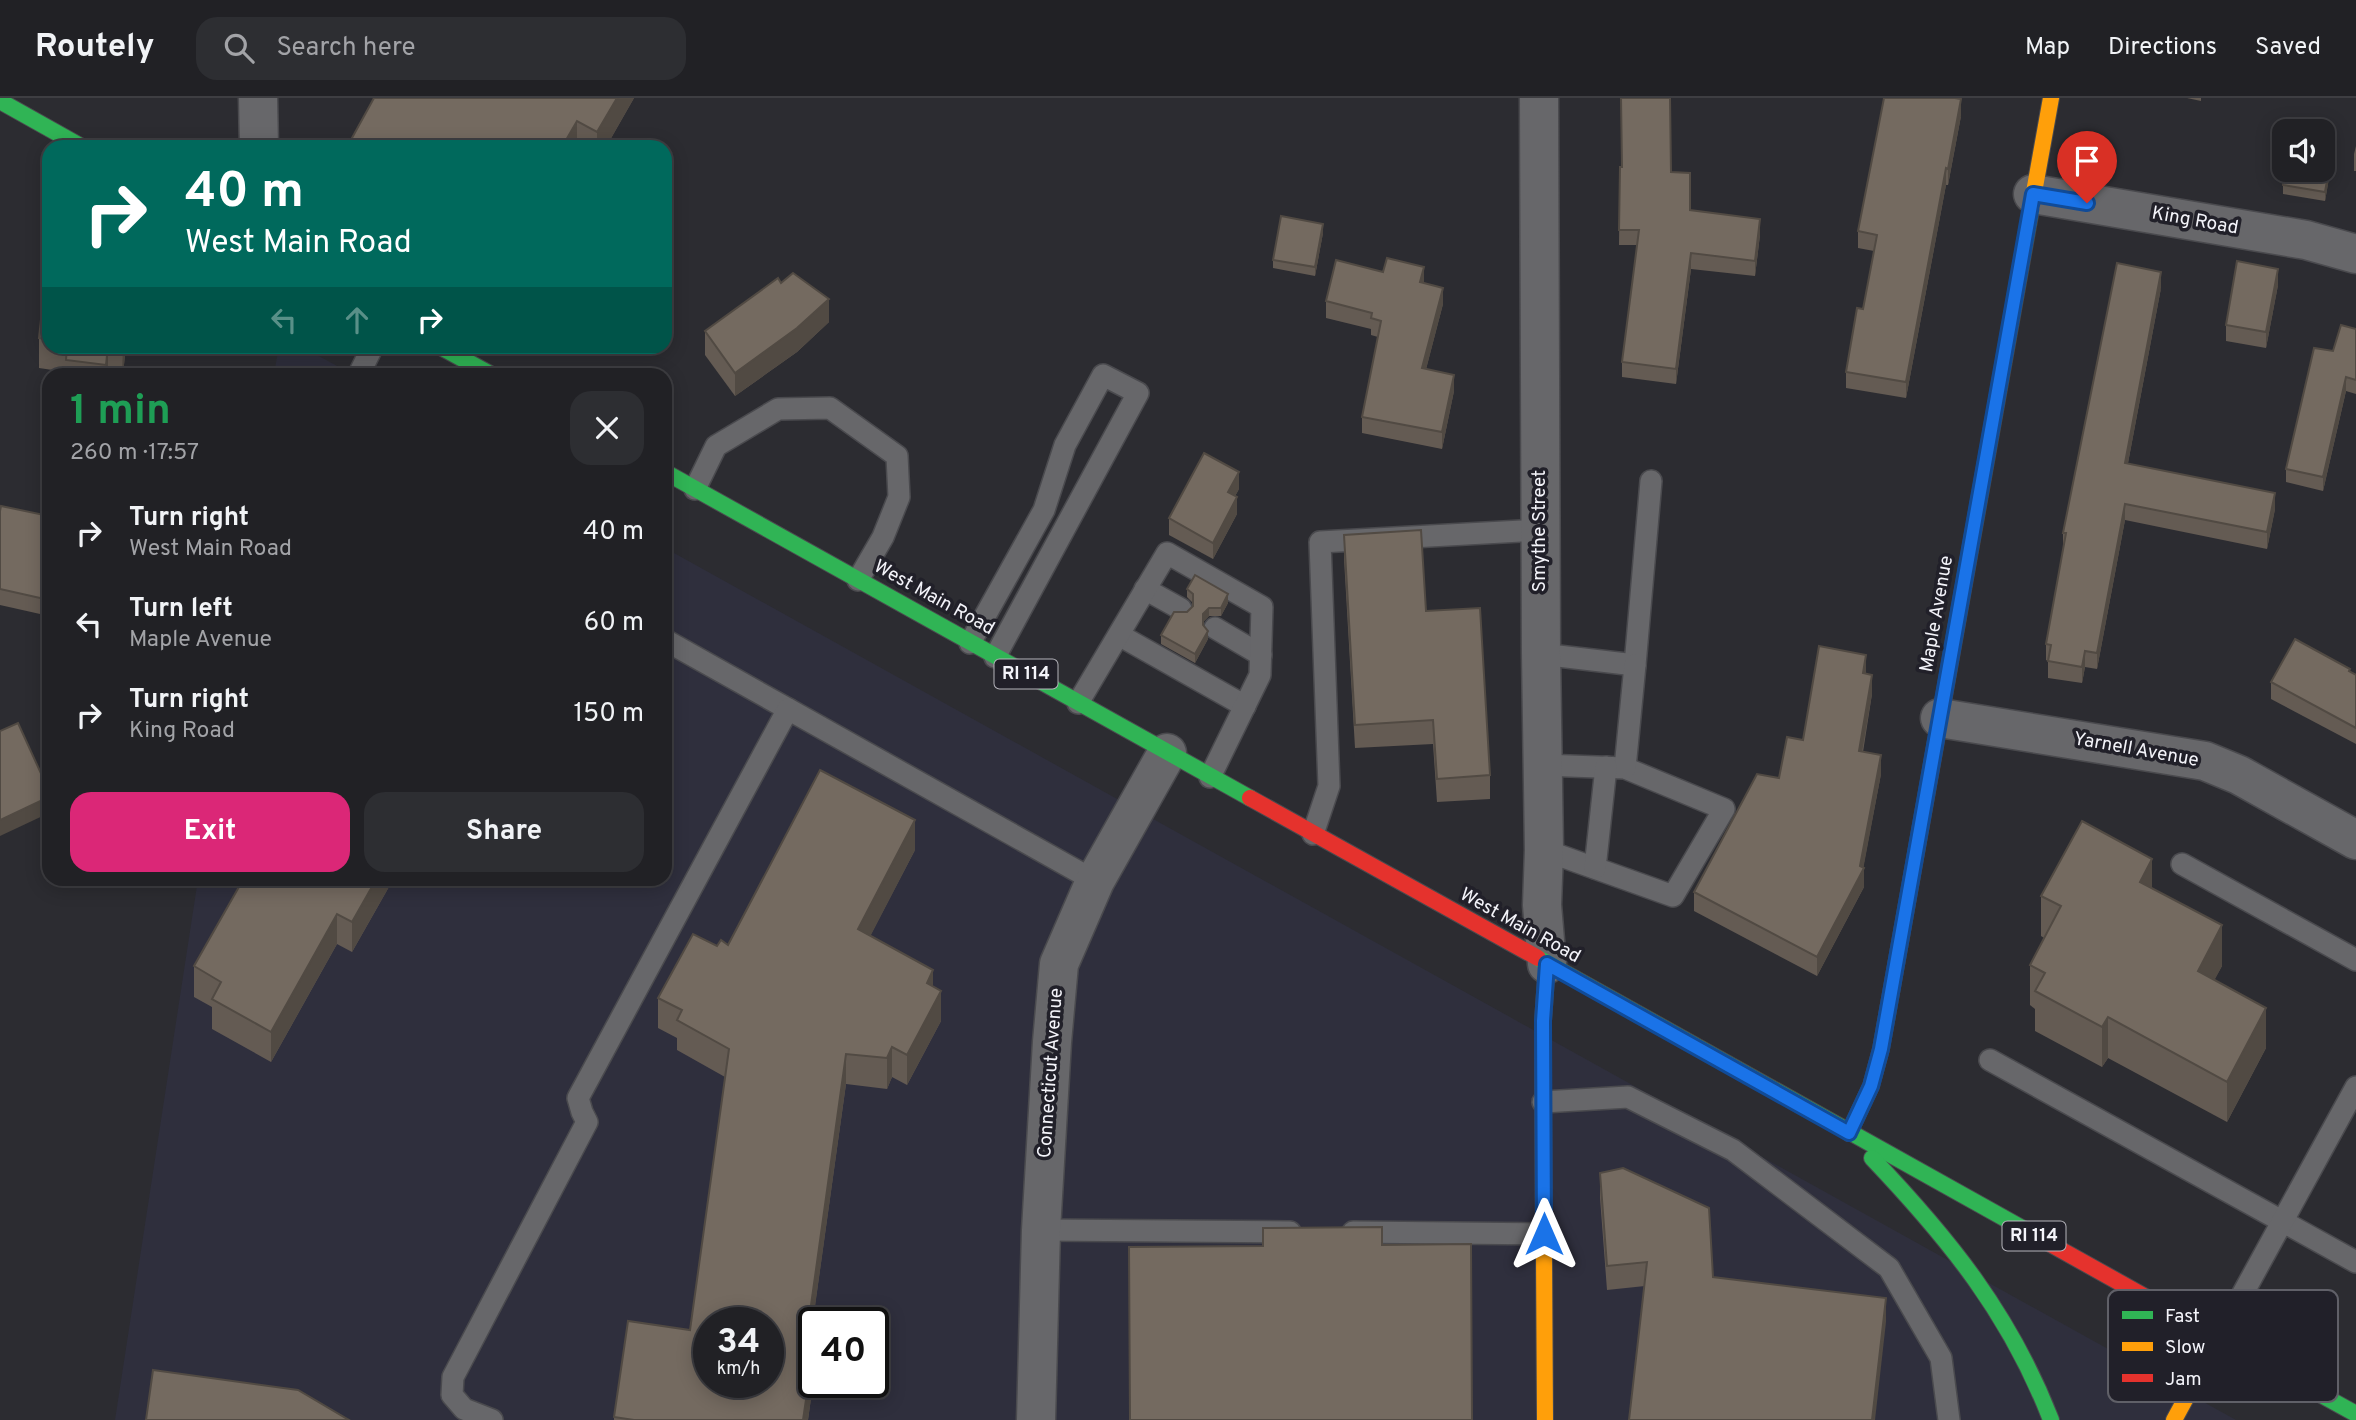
<!DOCTYPE html>
<meta charset="utf-8">
<style>
:root{--surface:#212125;--page:#2d2e32;--text:#f1f3f6;--muted:#a2a3a7;--line:#3e3e42;--accent:#db2777}
body{margin:0;font-family:Overpass,sans-serif;background:var(--page);color:var(--text);height:100vh;display:flex;flex-direction:column;font-size:26px;white-space:nowrap}
*{box-sizing:border-box;margin:0}
p{font-size:23px;color:var(--muted)}
.icon{flex:none;width:38px;height:38px;fill:none;stroke:currentColor;stroke-width:2;stroke-linecap:round;stroke-linejoin:round}
.map{position:relative;flex:1;overflow:hidden}
.side{position:absolute;left:42px;top:270px;width:630px;height:518px;display:flex;flex-direction:column;background:var(--surface);border-radius:21px;box-shadow:0 4px 18px #0003,0 0 0 2px var(--line)}
.side>*{flex:none}
.top-card{position:absolute;left:42px;top:42px;width:630px;height:214px;border-radius:21px;box-shadow:0 4px 18px #0003,0 0 0 2px var(--line);background:#00695c;color:#fff;overflow:hidden}
.controls{position:absolute;left:2272px;top:21px;display:grid;gap:14px}
.controls a{display:grid;place-items:center;width:63px;height:63px;border-radius:14px;background:var(--surface);box-shadow:0 4px 18px #0003,0 0 0 2px var(--line);font-size:35px}
.speed{position:absolute;left:693px;top:1209px;display:flex;gap:14px;font-size:35px;font-weight:700;text-align:center}
.speed>*{display:grid;place-content:center;width:91px;height:91px;border-radius:50%;background:var(--surface);box-shadow:0 4px 18px #0003,0 0 0 2px var(--line);line-height:1}
.speed small{font-size:18px;font-weight:400}
.speed .limit{border:4px solid #111;border-radius:10px;background:#fff;color:#111}
.pin{position:absolute;display:grid;place-items:center;width:60px;height:60px;color:#fff;margin:-72px -30px;border-radius:50% 50% 50% 0;rotate:-45deg;box-shadow:0 0 7px #0007}
.pin .icon{rotate:45deg}
.me{position:absolute;width:77px;margin:-38px;rotate:0deg;stroke-linejoin:round;filter:drop-shadow(0 0 5px #0008)}
.turn{display:flex;align-items:center;gap:24px;height:147px;padding:0 28px;font-size:32px}
.turn .icon{width:91px;height:91px;stroke-width:2.5}
.turn b{display:block;font-size:49px;line-height:60px}
.lanes{display:flex;align-items:center;height:66px;padding:0 28px;background:#0003;justify-content:center;gap:35px;direction:ltr}
.lanes .off{opacity:.35}
.round{display:grid;place-items:center;flex:none;width:74px;height:74px;border-radius:21px;background:var(--page)}
.summary{display:flex;align-items:center;justify-content:space-between;height:119px;padding:0 28px}
h1{font-size:42px;font-weight:700;line-height:52px;color:#1e9e55}
.action{display:flex;gap:14px;margin-top:auto;padding:14px 28px}
.action a{flex:1;height:80px;border-radius:21px;background:var(--accent);color:#fff;font-size:28px;font-weight:700;line-height:80px;text-align:center}
.action a+a{background:var(--page);color:var(--text)}
ul{padding:0;list-style:none}
li{display:flex;align-items:center;gap:21px;height:91px;padding:0 28px}
li div{flex:1}
li b{display:block;font-size:26px}
li em{font-style:normal}
header{display:flex;align-items:center;gap:42px;box-sizing:border-box;height:98px;padding:0 35px;background:var(--surface);border-bottom:2px solid var(--line)}
header strong{font-size:33px}
nav{display:flex;gap:38px;margin-inline-start:auto;font-size:24px}
.search{width:490px;height:63px;background:var(--page);display:flex;align-items:center;gap:18px;box-sizing:border-box;padding:0 24px;border-radius:21px;color:var(--muted);font-size:26px}
.map>svg:first-child{display:block}
.built{fill:#2f2f3d;fill-rule:evenodd}
.lines{fill:none;stroke-linecap:round;stroke-linejoin:round}
.lane-casing{stroke:#4a4a4e;stroke-width:24}
.street-casing{stroke:#4a4a4e;stroke-width:41}
.fast-casing{stroke:#4a4a4e;stroke-width:18}
.slow-casing{stroke:#4a4a4e;stroke-width:18}
.jam-casing{stroke:#4a4a4e;stroke-width:18}
.lane{stroke:#67676a;stroke-width:21}
.street{stroke:#67676a;stroke-width:38}
.fast{stroke:#30b455;stroke-width:16}
.slow{stroke:#ff9f0a;stroke-width:16}
.jam{stroke:#e5322d;stroke-width:16}
.wall{fill:#645b53}
.shaded-wall{fill:#514a43}
.building{fill:#746a60;stroke:#514a43;stroke-width:2;fill-rule:evenodd}
.route-casing{stroke:#114b97;stroke-width:18}
.route{stroke:#1a73e8;stroke-width:12}
.labels{text-anchor:middle;dominant-baseline:central;stroke-width:7;stroke-linejoin:round;paint-order:stroke}
.shield{fill:#212029;stroke:#b5b4bb;stroke-width:2}
.shield-label{font-size:18px;font-weight:bold;fill:#f4f4fa}
.street-label{font-size:19px;fill:#f4f4fa;stroke:#212029}
.key{fill:#212029;stroke:#606068;stroke-width:2}
.key-label{font-size:19px;fill:#f4f4fa}
</style>
<header>
<strong>Routely</strong>
<div class="search"><svg class="icon" aria-label="search" viewBox="0 0 24 24"><circle cx="10" cy="10" r="6"/><path d="M15 15l6 6"/></svg>Search here</div>
<nav><a>Map</a><a>Directions</a><a>Saved</a></nav>
</header>
<div class="map">
<svg width="2356" height="1322" viewBox="0 0 2356 1322">
<rect width="100%" height="100%" fill="#2c2c31"/>
<!-- built -->
<g class="built">
<polygon points="279,248 302,249 352,276 274,276"/>
<path d="M 665,450 L 2236,1322 L 115,1322 L 198,781 L 665,780 ZM 709,1225 L 768,1225 L 768,1284 L 709,1284 ZM 814,1225 L 873,1225 L 873,1284 L 814,1284 Z"/>
</g>
<g class="lines">
<!-- lane casing -->
<g class="lane-casing">
<g id="lane">
<polyline points="359,276 373,248"/>
<polyline points="695,391 716,348 778,311 830,310 897,358 899,399 883,439 858,482"/>
<polyline points="1145,491 1181,511"/>
<polyline points="1215,530 1261,557"/>
<polyline points="1119,537 1245,608"/>
<polyline points="665,542 788,611"/>
<polyline points="970,545 1044,412 1065,347 1103,277 1138,295 995,559"/>
<polyline points="1541,556 1635,567 1651,383"/>
<polyline points="1078,605 1167,455 1262,509 1260,577 1210,679"/>
<polyline points="1542,667 1625,670 1724,711 1673,798 1544,752"/>
<polyline points="1625,670 1635,567"/>
<polyline points="1313,736 1329,688 1320,444 1540,432"/>
<polyline points="2182,766 2356,862"/>
<polyline points="1595,770 1606,669"/>
<polyline points="1990,962 2356,1164"/>
<polyline points="1543,1004 1628,999 1733,1052 1889,1170 1941,1260 1949,1322"/>
<polyline points="1041,1132 1290,1134"/>
<polyline points="1353,1134 1544,1136"/>
<polyline points="2218,1241 2356,989"/>
<polyline points="492,1322 464,1311 452,1297 453,1279 587,1024 582,1014 578,1000 788,611 1095,783"/>
</g>
</g>
<!-- street casing -->
<g class="street-casing">
<g id="street">
<polyline points="258,0 259,49"/>
<polyline points="1539,0 1541,556 1544,752 1542,807 1547,866"/>
<polyline points="2033,96 2306,142 2356,156"/>
<polyline points="1940,620 2205,663 2239,677 2356,742"/>
<polyline points="1036,1322 1041,1132 1052,944 1059,866 1095,783 1167,655"/>
</g>
</g>
<!-- fast casing -->
<g class="fast-casing">
<g id="fast">
<polyline points="0,3 82,49"/>
<polyline points="439,248 490,276"/>
<polyline points="665,374 1250,700"/>
<polyline points="1538,860 2029,1134"/>
<polyline points="1543,988 1543,923 1547,866"/>
<polyline points="1849,1035 1871,988 1881,951 2031,111"/>
<path d="M 1872,1060 C 1949,1141 2010,1216 2051,1322"/>
<polyline points="2269,1268 2356,1316"/>
</g>
</g>
<!-- slow casing -->
<g class="slow-casing">
<g id="slow">
<polyline points="2031,111 2051,0"/>
<polyline points="1543,988 1545,1322"/>
<polyline points="2174,1322 2218,1241"/>
</g>
</g>
<!-- jam casing -->
<g class="jam-casing">
<g id="jam">
<polyline points="1250,700 1538,860"/>
<polyline points="2029,1134 2269,1268"/>
</g>
</g>
<!-- lane -->
<use href="#lane" class="lane"/>
<!-- street -->
<use href="#street" class="street"/>
<!-- fast -->
<use href="#fast" class="fast"/>
<!-- slow -->
<use href="#slow" class="slow"/>
<!-- jam -->
<use href="#jam" class="jam"/>
</g>
<!-- wall -->
<g class="wall">
<polygon points="634,0 606,49 347,49"/>
<polygon points="2187,0 2201,0 2201,3"/>
<polygon points="1961,18 1948,87 1946,87 1906,300 1846,290 1846,274 1863,211 1874,153 1858,150 1858,133"/>
<polygon points="2356,48 2356,73 2354,73 2354,56"/>
<polygon points="2332,63 2325,103 2283,96 2283,87"/>
<polygon points="1620,69 1671,74 1690,112 1760,137 1755,178 1691,171 1676,286 1622,279 1622,264 1637,147 1619,147"/>
<polygon points="1323,135 1315,178 1273,170 1273,162"/>
<polygon points="49,166 49,248 126,248 123,276 66,276 66,274 39,270 39,240"/>
<polygon points="781,185 829,224 797,254 735,298 705,257 705,233"/>
<polygon points="1424,185 1443,206 1426,271 1454,293 1442,351 1362,335 1362,319 1378,239 1371,237 1371,231 1326,220 1326,203"/>
<polygon points="2278,187 2266,250 2226,243 2226,227"/>
<polygon points="2161,190 2128,365 2275,411 2267,451 2125,422 2097,571 2085,569 2082,585 2048,580 2048,563 2046,562 2046,546 2063,451 2063,435"/>
<polygon points="2356,231 2356,296 2346,293 2323,393 2286,384 2286,371 2333,253"/>
<polygon points="1239,391 1235,398 1237,416 1213,461 1169,437 1169,420"/>
<polygon points="0,413 49,418 49,518 0,507"/>
<polygon points="1344,437 1426,513 1490,677 1490,701 1437,704 1433,646 1355,650 1344,461"/>
<polygon points="1187,491 1228,505 1221,518 1209,518 1203,524 1203,528 1208,541 1195,565 1161,546 1161,537 1193,508 1193,505 1187,499"/>
<polygon points="2350,574 2356,577 2356,646 2271,601 2271,584"/>
<polygon points="1866,576 1872,596 1863,654 1881,676 1863,770 1864,789 1817,878 1694,813 1694,794 1779,680 1803,642"/>
<polygon points="915,752 870,838 933,888 941,923 907,987 892,979 887,991 846,986 811,1236 814,1237 814,1279 808,1322 614,1322 614,1319 690,1232 725,979 677,952 677,940 658,930 658,900 717,848 728,847"/>
<polygon points="243,780 394,780 352,854 337,846 271,964 212,931 212,909 194,899 194,868 243,782"/>
<polygon points="2152,790 2222,868 2214,882 2266,950 2227,1024 2108,960 2102,969 2035,933 2035,911 2030,907 2030,867 2044,840 2041,838 2041,798"/>
<polygon points="1600,1075 1713,1179 1886,1224 1645,1188 1607,1192 1600,1100"/>
</g>
<!-- shaded-wall -->
<g class="shaded-wall">
<polygon points="617,0 634,0 606,49 597,49 597,34"/>
<polygon points="1961,1 1961,18 1948,87 1948,71"/>
<polygon points="577,23 577,49 562,49"/>
<polygon points="2332,55 2332,63 2325,103 2325,94"/>
<polygon points="1946,70 1946,87 1906,300 1906,284"/>
<polygon points="1760,121 1760,137 1755,178 1755,163"/>
<polygon points="1323,126 1323,135 1315,178 1315,169"/>
<polygon points="1691,155 1691,171 1676,286 1676,271"/>
<polygon points="1424,169 1424,186 1420,184"/>
<polygon points="2278,171 2278,187 2266,250 2266,234"/>
<polygon points="2161,174 2161,190 2125,381 2125,365"/>
<polygon points="1443,190 1443,206 1422,287 1422,270"/>
<polygon points="829,201 829,224 797,254 735,298 735,275"/>
<polygon points="108,248 108,276 106,276 106,267"/>
<polygon points="123,248 126,248 123,276 122,276"/>
<polygon points="1454,277 1454,293 1442,351 1442,334"/>
<polygon points="2346,279 2346,293 2323,393 2323,379"/>
<polygon points="1239,374 1239,391 1228,411 1228,394"/>
<polygon points="2275,395 2275,411 2267,451 2267,434"/>
<polygon points="1237,399 1237,416 1213,461 1213,445"/>
<polygon points="2125,406 2125,422 2097,571 2097,555"/>
<polygon points="1228,496 1228,505 1221,518 1221,510"/>
<polygon points="1209,510 1209,518 1203,524 1203,516"/>
<polygon points="1208,533 1208,541 1195,565 1195,556"/>
<polygon points="2085,553 2085,569 2082,585 2082,569"/>
<polygon points="1866,557 1866,576 1863,575"/>
<polygon points="1872,577 1872,596 1859,672 1859,653"/>
<polygon points="1881,657 1881,676 1863,772 1864,770 1864,789 1817,878 1817,859 1860,768"/>
<polygon points="49,699 49,715 0,738 0,722"/>
<polygon points="915,722 915,752 858,862 858,831"/>
<polygon points="2152,761 2152,801 2140,784"/>
<polygon points="377,780 394,780 352,854 352,824"/>
<polygon points="337,816 337,846 271,964 271,934"/>
<polygon points="2222,827 2222,868 2198,913 2198,873"/>
<polygon points="933,872 933,903 927,885"/>
<polygon points="941,893 941,923 907,987 907,957"/>
<polygon points="2266,910 2266,950 2227,1024 2227,984"/>
<polygon points="2108,919 2108,960 2102,969 2102,929"/>
<polygon points="892,949 892,979 887,991 887,960"/>
<polygon points="846,956 846,986 807,1266 807,1236"/>
<polygon points="1886,1200 1886,1224 1875,1322 1872,1322"/>
<polygon points="814,1248 814,1279 808,1322 803,1322"/>
</g>
<!-- building -->
<g class="building">
<polygon points="374,0 617,0 597,34 577,23 562,49 347,49"/>
<polygon points="1621,0 1670,0 1671,74 1690,75 1690,112 1760,121 1755,163 1691,155 1676,271 1622,264 1639,132 1619,132 1620,69 1622,69"/>
<polygon points="1884,0 1955,0 1961,1 1948,71 1946,70 1906,284 1846,274 1857,210 1863,211 1877,137 1858,133"/>
<polygon points="2322,53 2332,55 2325,94 2283,87 2285,72 2322,72"/>
<polygon points="1281,118 1323,126 1315,169 1273,162"/>
<polygon points="1387,160 1424,169 1420,184 1443,190 1422,270 1454,277 1442,334 1362,319 1381,223 1371,220 1372,215 1326,203 1336,162 1383,174"/>
<polygon points="2237,163 2278,171 2266,234 2226,227"/>
<polygon points="2117,165 2161,174 2125,365 2275,395 2267,434 2125,406 2097,555 2085,553 2082,569 2048,563 2051,547 2046,546 2066,435 2063,435"/>
<polygon points="47,166 49,166 49,241 39,240"/>
<polygon points="793,175 829,201 797,230 735,275 705,233 778,180 781,185"/>
<polygon points="2341,227 2356,231 2356,282 2346,279 2323,379 2286,371 2314,250 2333,253"/>
<polygon points="67,248 108,248 106,267 66,262"/>
<polygon points="1204,355 1239,374 1228,394 1237,399 1213,445 1169,420"/>
<polygon points="1,408 49,418 49,502 0,491 0,413"/>
<polygon points="1421,432 1426,513 1480,510 1490,677 1437,681 1433,622 1355,627 1344,437"/>
<polygon points="1195,477 1228,496 1221,510 1209,510 1203,516 1203,527 1208,533 1195,556 1161,537 1174,514 1187,514 1193,508 1193,496 1187,491"/>
<polygon points="2295,541 2350,571 2349,573 2356,577 2356,630 2271,584"/>
<polygon points="1819,548 1866,557 1863,575 1872,577 1859,653 1881,657 1860,768 1864,770 1817,859 1694,794 1757,676 1779,680 1787,639 1803,642"/>
<polygon points="18,625 49,693 49,699 0,722 0,633"/>
<path d="M 820,672 L 915,722 L 858,831 L 933,872 L 927,885 L 941,893 L 907,957 L 892,949 L 887,960 L 846,956 L 807,1236 L 814,1237 L 814,1248 L 803,1322 L 634,1322 L 614,1319 L 628,1223 L 690,1232 L 729,951 L 677,922 L 682,912 L 658,900 L 693,836 L 717,848 L 721,842 L 728,847 ZM 709,1225 L 768,1225 L 768,1284 L 709,1284 Z"/>
<polygon points="2082,723 2152,761 2140,784 2222,827 2198,873 2266,910 2227,984 2108,919 2102,929 2035,893 2045,875 2030,867 2061,808 2041,798"/>
<polygon points="244,780 377,780 352,824 337,816 271,934 212,901 221,884 194,868"/>
<polygon points="1623,1070 1709,1110 1713,1179 1886,1200 1872,1322 1629,1322 1647,1164 1607,1168 1600,1075"/>
<polygon points="1382,1129 1382,1147 1471,1146 1472,1322 1130,1322 1129,1149 1263,1148 1263,1130"/>
<polygon points="153,1272 298,1292 349,1322 146,1322"/>
</g>
<g class="lines">
<!-- route casing -->
<g class="route-casing">
<polyline id="route" points="1544,1136 1543,923 1547,866 1849,1035 1871,988 1881,951 2033,96 2087,105"/>
</g>
<!-- route -->
<use href="#route" class="route"/>
</g>
<g class="labels">
<!-- shield labels -->
<g class="shield">
<rect x="994.5" y="561.5" width="63" height="29" rx="5"/>
<rect x="2002.5" y="1123.5" width="63" height="29" rx="5"/>
</g>
<g class="shield-label">
<text x="1026" y="576">RI 114</text>
<text x="2034" y="1138">RI 114</text>
</g>
<!-- street labels -->
<g class="street-label">
<text transform="translate(2195 123) rotate(10)">King Road</text>
<text transform="translate(1540 433) rotate(-90)">Smythe Street</text>
<text transform="translate(934 500) rotate(29)">West Main Road</text>
<text transform="translate(1937 516) rotate(-80)">Maple Avenue</text>
<text transform="translate(2136 652) rotate(10)">Yarnell Avenue</text>
<text transform="translate(1520 828) rotate(29)">West Main Road</text>
<text transform="translate(1051 975) rotate(-86)">Connecticut Avenue</text>
</g>
</g>
<!-- legend -->
<rect x="2108" y="1192" width="230" height="112" rx="10" class="key"/>
<rect x="2122" y="1213" width="31" height="8" fill="#30b455"/>
<rect x="2122" y="1244" width="31" height="9" fill="#ff9f0a"/>
<rect x="2122" y="1276" width="31" height="8" fill="#e5322d"/>
<g class="key-label">
<text x="2165" y="1224">Fast</text>
<text x="2165" y="1255">Slow</text>
<text x="2165" y="1287">Jam</text>
</g>
</svg>
<div class="controls">
<a><svg class="icon" aria-label="sound" viewBox="0 0 24 24"><path d="M4 9h4l5-4v14l-5-4H4zM17 9q2 3 0 6"/></svg></a>
</div>
<div class="speed"><div>34<small>km/h</small></div><div class="limit">40</div></div>
<div class="pin" style="left:2087px;top:105px;background:#d93025"><svg class="icon" aria-label="arrive" viewBox="0 0 24 24"><path d="M6 21V4h12l-3 4 3 4H6"/></svg></div>
<svg class="me" style="left:1544px;top:1136px" viewBox="-20 -20 40 40"><path d="M0-17L14 15 0 8-14 15z" fill="#1a73e8" stroke="#fff" stroke-width="4"/></svg>
<div class="top-card">
<div class="turn"><svg class="icon" aria-label="right" viewBox="0 0 24 24"><path d="M7 20v-9h11M14 6l5 5-5 5"/></svg><div><b>40 m</b>West Main Road</div></div>
<div class="lanes"><svg class="icon off" aria-label="left" viewBox="0 0 24 24"><path d="M17 20v-9H6M10 6l-5 5 5 5"/></svg><svg class="icon off" aria-label="ahead" viewBox="0 0 24 24"><path d="M12 20V5M6 11l6-6 6 6"/></svg><svg class="icon" aria-label="right" viewBox="0 0 24 24"><path d="M7 20v-9h11M14 6l5 5-5 5"/></svg></div>
</div>
<section class="side">
<div class="summary"><div><h1>1 min</h1><p>260 m · 17:57</p></div><a class="round"><svg class="icon" aria-label="close" viewBox="0 0 24 24"><path d="M6 6l12 12M18 6L6 18"/></svg></a></div>
<ul>
<li><svg class="icon" aria-label="right" viewBox="0 0 24 24"><path d="M7 20v-9h11M14 6l5 5-5 5"/></svg><div><b>Turn right</b><p>West Main Road</p></div><em>40 m</em></li>
<li><svg class="icon" aria-label="left" viewBox="0 0 24 24"><path d="M17 20v-9H6M10 6l-5 5 5 5"/></svg><div><b>Turn left</b><p>Maple Avenue</p></div><em>60 m</em></li>
<li><svg class="icon" aria-label="right" viewBox="0 0 24 24"><path d="M7 20v-9h11M14 6l5 5-5 5"/></svg><div><b>Turn right</b><p>King Road</p></div><em>150 m</em></li>
</ul>
<div class="action"><a>Exit</a><a>Share</a></div>
</section>
</div>
